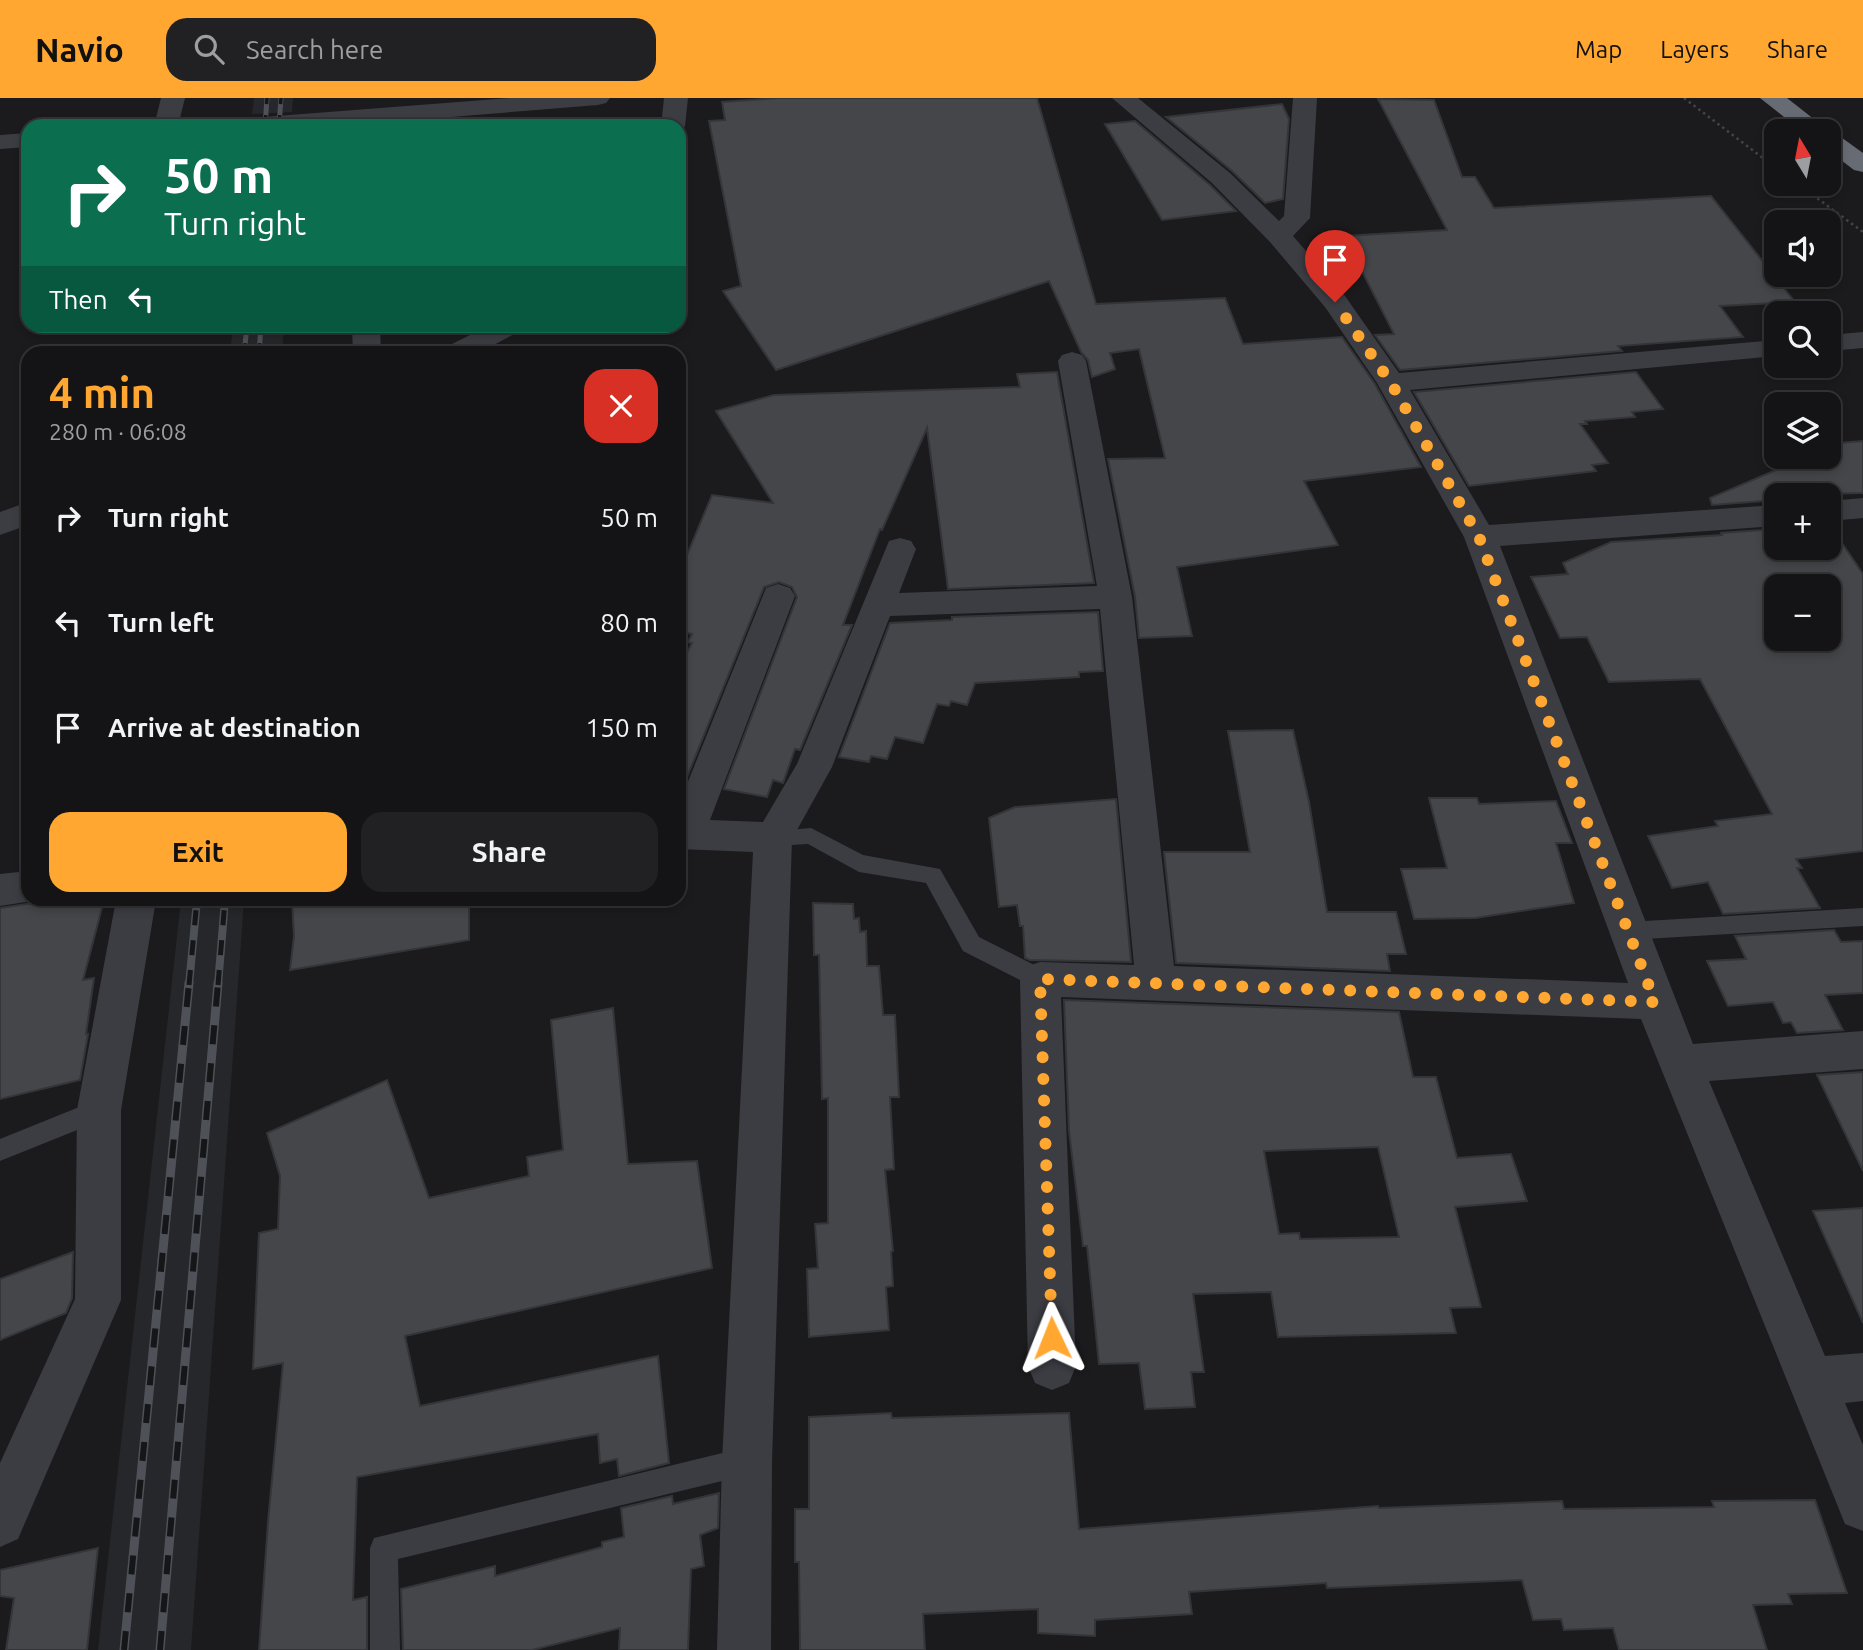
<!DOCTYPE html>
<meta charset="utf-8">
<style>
:root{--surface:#141416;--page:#212123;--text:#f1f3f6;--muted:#9d9ea1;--line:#333335;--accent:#ffa731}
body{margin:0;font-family:Ubuntu,sans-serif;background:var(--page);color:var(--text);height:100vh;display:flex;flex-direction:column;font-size:26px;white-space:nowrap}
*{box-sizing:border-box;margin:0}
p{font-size:23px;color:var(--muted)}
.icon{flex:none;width:38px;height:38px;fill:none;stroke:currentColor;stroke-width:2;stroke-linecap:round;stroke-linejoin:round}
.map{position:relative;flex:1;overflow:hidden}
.sheet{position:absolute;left:21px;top:248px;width:665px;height:560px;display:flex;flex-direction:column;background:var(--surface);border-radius:21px;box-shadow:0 4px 10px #0003,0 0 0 2px var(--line)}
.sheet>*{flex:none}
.banner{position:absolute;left:21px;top:21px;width:665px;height:214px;border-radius:21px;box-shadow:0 4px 10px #0003,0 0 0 2px var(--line);background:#0b6e4f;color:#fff;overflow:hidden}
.needle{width:46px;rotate:350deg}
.tools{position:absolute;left:1764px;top:21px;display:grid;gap:14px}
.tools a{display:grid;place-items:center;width:77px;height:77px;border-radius:14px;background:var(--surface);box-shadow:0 4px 10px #0003,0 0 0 2px var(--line);font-size:35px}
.pin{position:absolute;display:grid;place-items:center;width:60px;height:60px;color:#fff;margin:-72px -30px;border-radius:50% 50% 50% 0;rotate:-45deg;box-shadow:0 0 7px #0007}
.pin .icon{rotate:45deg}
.me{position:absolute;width:77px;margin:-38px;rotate:358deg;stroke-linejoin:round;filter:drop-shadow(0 0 5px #0008)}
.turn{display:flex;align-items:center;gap:24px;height:147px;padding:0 28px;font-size:32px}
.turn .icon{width:91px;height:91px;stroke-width:2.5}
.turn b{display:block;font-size:49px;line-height:60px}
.then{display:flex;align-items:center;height:66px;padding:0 28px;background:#0003;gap:14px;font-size:26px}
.round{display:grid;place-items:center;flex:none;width:74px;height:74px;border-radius:21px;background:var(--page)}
.head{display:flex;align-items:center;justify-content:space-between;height:119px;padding:0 28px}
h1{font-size:42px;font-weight:700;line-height:52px;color:var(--accent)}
.button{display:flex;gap:14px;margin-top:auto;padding:14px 28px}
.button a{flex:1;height:80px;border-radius:21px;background:var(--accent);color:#111;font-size:28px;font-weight:700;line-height:80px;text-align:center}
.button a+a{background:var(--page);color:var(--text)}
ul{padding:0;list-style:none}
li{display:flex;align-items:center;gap:21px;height:105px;padding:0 28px}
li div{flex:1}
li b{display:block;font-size:26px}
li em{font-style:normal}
header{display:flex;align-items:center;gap:42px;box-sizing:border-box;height:98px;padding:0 35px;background:var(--accent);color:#111}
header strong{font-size:33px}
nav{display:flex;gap:38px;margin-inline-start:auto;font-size:24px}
.search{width:490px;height:63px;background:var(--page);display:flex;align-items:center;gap:18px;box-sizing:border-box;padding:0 24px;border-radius:21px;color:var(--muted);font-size:26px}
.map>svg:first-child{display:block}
.built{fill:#26272a}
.building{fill:#44464a;stroke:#343539;stroke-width:2;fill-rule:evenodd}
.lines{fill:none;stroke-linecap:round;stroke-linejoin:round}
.path{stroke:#41444a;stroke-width:2.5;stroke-dasharray:2.5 3.5;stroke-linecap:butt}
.lane{fill:#3b3d43;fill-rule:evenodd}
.street{fill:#3b3d43;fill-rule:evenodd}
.highway{fill:#676c74;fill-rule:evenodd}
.rail-far2-casing{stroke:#4e5158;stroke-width:5}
.rail-far1-casing{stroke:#4e5158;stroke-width:8}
.rail-casing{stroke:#4e5158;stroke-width:9}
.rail-far2{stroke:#151618;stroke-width:3.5;stroke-dasharray:11;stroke-linecap:butt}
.rail-far1{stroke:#151618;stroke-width:5;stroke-dasharray:15;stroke-linecap:butt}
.rail{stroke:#151618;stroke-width:6;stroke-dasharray:19;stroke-linecap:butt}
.route{stroke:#ffa731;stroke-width:12;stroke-dasharray:0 21.6}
</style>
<header>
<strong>Navio</strong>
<div class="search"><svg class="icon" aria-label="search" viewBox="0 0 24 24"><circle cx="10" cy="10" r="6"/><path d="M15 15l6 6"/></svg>Search here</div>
<nav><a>Map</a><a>Layers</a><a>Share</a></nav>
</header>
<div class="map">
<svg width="1863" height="1552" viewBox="0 0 1863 1552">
<rect width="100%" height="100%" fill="#1b1b1d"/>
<!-- built -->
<g class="built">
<polygon points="254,0 293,0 292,14 252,16"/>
<polygon points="233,228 284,228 282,255 230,255"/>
<polygon points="181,802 244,802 191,1552 98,1552"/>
</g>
<!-- building -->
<g class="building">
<polygon points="778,0 1037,0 1096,206 1225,200 1243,246 1342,239 1375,286 1421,369 1304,383 1338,447 1177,469 1192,538 1139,540 1135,499 1108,361 1165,360 1139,251 1110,255 1115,271 1092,279 1088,262 1081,254 1049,183 776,272 723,193 741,188 709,23 725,22 722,4"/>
<polygon points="1378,1 1434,2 1462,79 1475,79 1494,110 1711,98 1795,204 1720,208 1743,239 1618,248 1622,253 1400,272 1375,237 1394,236 1344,138 1447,132"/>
<polygon points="1282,6 1289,21 1283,101 1265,105 1232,73 1166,19"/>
<polygon points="1135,23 1210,87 1236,113 1162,122 1105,26"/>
<polygon points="1057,274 1094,485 948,491 927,330 882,432 880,431 843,527 852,527 800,652 795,651 783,685 773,682 767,699 724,691 797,499 792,489 779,484 764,489 685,684 679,683 679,570 692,545 688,544 692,536 679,533 679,476 712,397 773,405 716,313 774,297 1020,289 1017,276"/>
<polygon points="1636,274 1663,311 1632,314 1635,319 1585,323 1587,326 1580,326 1608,365 1592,367 1596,373 1469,388 1414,294"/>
<polygon points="1863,343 1863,395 1776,397 1776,402 1712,407 1710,400 1807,359 1829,359 1829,349 1838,345"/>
<path d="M 1829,426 L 1863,476 L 1863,753 L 1796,761 L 1802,770 L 1797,770 L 1820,810 L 1723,816 L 1708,784 L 1672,790 L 1648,738 L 1718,728 L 1715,723 L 1772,716 L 1700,581 L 1609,584 L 1587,539 L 1560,540 L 1531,479 L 1568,476 L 1563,465 L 1611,444 L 1722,437 L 1721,435 L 1776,431 L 1776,450 L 1829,450 ZM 1776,488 L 1829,488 L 1829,541 L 1776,541 Z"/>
<polygon points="1098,514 1103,573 1079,574 1079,579 975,585 967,607 951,603 949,608 937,606 923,645 895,639 887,661 871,658 869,664 839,659 890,525 952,522 952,519"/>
<polygon points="1293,632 1309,704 1327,814 1396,814 1406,856 1387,856 1390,873 1176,865 1164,754 1250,754 1228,633"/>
<polygon points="1429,700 1477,700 1479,706 1556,703 1572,745 1556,745 1574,805 1475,820 1414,821 1401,771 1447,770"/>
<polygon points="1116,701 1131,864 1030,862 1025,860 1023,828 1020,828 1017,807 999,809 989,720 1015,709"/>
<polygon points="53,802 104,802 83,882 94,880 86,936 88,936 80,982 0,1001 0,810"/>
<polygon points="292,802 469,802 469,842 290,872 294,838"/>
<polygon points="813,805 853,806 854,821 859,820 860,834 866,833 867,868 879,868 883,917 895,917 899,999 890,999 894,1071 885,1072 893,1153 891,1154 893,1188 886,1189 889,1232 809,1239 807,1171 818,1170 815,1126 828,1125 828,1000 822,1001 819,857 814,857"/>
<polygon points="1834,832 1841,844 1863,843 1863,895 1825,897 1843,932 1797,935 1791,924 1783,925 1773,904 1728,908 1707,863 1746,861 1735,838"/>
<path d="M 1064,902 L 1399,914 L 1413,979 L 1436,979 L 1457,1060 L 1511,1056 L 1527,1103 L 1455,1109 L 1481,1209 L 1450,1210 L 1456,1235 L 1278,1239 L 1271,1194 L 1193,1196 L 1204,1274 L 1191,1274 L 1195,1309 L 1145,1311 L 1139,1265 L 1099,1266 L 1087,1148 L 1083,1148 L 1069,1033 ZM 1378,1049 L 1399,1139 L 1300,1141 L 1299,1135 L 1279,1136 L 1264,1053 Z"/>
<polygon points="613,910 628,1066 697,1063 712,1170 405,1238 420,1308 658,1258 669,1365 619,1378 617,1361 600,1365 598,1336 357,1379 353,1502 367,1499 367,1552 259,1552 268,1424 283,1265 253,1271 259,1135 278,1131 280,1078 267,1035 387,982 429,1100 529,1078 527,1059 563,1052 551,922"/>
<polygon points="1863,974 1863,1073 1817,977"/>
<polygon points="1863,1110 1863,1225 1813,1113"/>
<polygon points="73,1154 72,1200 66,1215 0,1242 0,1181"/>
<polygon points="891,1315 892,1320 1069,1315 1079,1431 1378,1408 1379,1410 1562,1403 1564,1411 1714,1409 1712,1403 1815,1402 1847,1495 1788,1496 1792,1506 1753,1507 1767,1552 1619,1552 1613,1530 1564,1532 1561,1521 1533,1522 1522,1482 1327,1490 1326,1485 1189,1494 1192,1516 1095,1522 1095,1538 1038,1535 1038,1511 923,1516 925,1552 800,1552 799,1464 795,1464 795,1411 809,1411 809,1319"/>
<polygon points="719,1395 718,1430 700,1437 704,1468 691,1471 688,1552 619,1552 620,1530 532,1552 403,1552 401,1491 495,1468 495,1478 602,1449 602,1444 624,1439 621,1410 672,1398 673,1406"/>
<polygon points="98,1450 87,1552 6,1552 14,1500 0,1498 0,1472"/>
</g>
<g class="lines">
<!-- path -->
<g class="path">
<polyline points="1684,0 1776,70"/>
<polyline points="1798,86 1863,134"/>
</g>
<!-- lane -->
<g class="lane">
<polygon points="811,730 863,757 940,771 979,839 1048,874 1051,881 1048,888 1040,891 1032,888 963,853 926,785 859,774 808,746 773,748 766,746 763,740 766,734"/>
<polygon points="1863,810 1863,828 1628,842 1620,839 1617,833 1620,827 1628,824"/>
<polygon points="99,1001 107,1004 111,1012 107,1020 0,1063 0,1041"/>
<polygon points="747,1349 757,1353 761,1363 757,1373 747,1377 398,1461 400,1552 370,1552 370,1450 374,1440"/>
</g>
<!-- street -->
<g class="street">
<polygon points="161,0 185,0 178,28 154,28"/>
<polygon points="511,0 610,0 606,5 598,7 340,28 207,28 211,23"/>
<polygon points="664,0 688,0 685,28 681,33 679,34 679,28 661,28"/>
<polygon points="1112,0 1138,0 1230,75 1279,123 1284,118 1293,0 1317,0 1310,120 1293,138 1345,198 1399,275 1776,242 1776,258 1410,292 1489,427 1776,407 1776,428 1500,448 1693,946 1863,933 1863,971 1709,983 1825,1258 1863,1255 1863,1303 1845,1305 1863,1347 1863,1433 1845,1426 1641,921 1061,899 1076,1268 1069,1285 1052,1292 1035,1285 1028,1268 1020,881 1026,869 1040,864 1134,867 1100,511 890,518 832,669 792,741 772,1363 771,1552 717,1552 722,1363 753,754 679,751 679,706 766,490 778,486 790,490 795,498 710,722 763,724 797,666 889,443 900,440 911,443 916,451 899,495 1097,488 1058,263 1062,257 1072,254 1082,257 1086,263 1132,499 1174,868 1628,885 1464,439 1377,285 1325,209 1270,144 1212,85"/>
<polygon points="28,35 28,49 0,51 0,37"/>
<polygon points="352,228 380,228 381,256 353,256"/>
<polygon points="488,228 522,228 518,234 477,256 440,256 444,250"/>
<polygon points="1863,234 1863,250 1829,253 1829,237"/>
<polygon points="1863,400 1863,420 1829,423 1829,403"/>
<polygon points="28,404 28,427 0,437 0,414"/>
<polygon points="28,773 28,802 38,802 0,808 0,776"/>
<polygon points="116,802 156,802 121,1012 121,1202 18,1441 0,1449 0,1365 75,1201 77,1012"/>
</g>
<!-- highway -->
<g class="highway">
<polygon points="1760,0 1787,0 1829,33 1802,33"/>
<polygon points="1829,35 1838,37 1863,55 1863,74 1854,72 1829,53"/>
</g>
<!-- rail-far2 casing -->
<g class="rail-far2-casing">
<g id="rail-far2">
<polyline points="265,28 267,0"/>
<polyline points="279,28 281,0"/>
<polyline points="244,256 247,228"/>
<polyline points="259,256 261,228"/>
</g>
</g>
<!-- rail-far1 casing -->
<g class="rail-far1-casing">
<g id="rail-far1">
<polyline points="189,887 197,802"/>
<polyline points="218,887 225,802"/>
</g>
</g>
<!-- rail casing -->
<g class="rail-casing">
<g id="rail">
<polyline points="124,1552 189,885"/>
<polyline points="160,1552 218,885"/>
</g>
</g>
<!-- rail-far2 -->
<use href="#rail-far2" class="rail-far2"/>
<!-- rail-far1 -->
<use href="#rail-far1" class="rail-far1"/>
<!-- rail -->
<use href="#rail" class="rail"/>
</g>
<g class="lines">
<!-- route -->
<polyline class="route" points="1052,1240 1040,881 1655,904 1479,439 1391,285 1335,204"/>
</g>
</svg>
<div class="tools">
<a><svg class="needle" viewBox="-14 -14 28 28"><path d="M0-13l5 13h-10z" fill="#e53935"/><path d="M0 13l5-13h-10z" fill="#9d9ea1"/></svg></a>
<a><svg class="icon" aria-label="sound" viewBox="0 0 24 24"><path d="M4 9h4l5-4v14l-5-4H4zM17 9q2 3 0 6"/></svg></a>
<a><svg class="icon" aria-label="search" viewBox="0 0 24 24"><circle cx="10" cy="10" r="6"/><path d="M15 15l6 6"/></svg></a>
<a><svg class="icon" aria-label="layers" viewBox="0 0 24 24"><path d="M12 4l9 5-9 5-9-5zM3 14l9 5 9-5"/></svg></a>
<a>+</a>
<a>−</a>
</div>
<div class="pin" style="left:1335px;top:204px;background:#d93025"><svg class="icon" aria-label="arrive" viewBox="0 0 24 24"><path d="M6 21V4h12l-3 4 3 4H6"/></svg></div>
<svg class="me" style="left:1052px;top:1240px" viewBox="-20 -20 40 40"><path d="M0-17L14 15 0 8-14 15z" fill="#ffa731" stroke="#fff" stroke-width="4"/></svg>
<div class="banner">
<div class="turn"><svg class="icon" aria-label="right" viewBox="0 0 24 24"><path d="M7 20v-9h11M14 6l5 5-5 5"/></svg><div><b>50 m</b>Turn right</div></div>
<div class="then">Then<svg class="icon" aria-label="left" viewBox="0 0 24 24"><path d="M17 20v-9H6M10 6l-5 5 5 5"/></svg></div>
</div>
<section class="sheet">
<div class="head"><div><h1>4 min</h1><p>280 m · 06:08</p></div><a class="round" style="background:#d93025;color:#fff"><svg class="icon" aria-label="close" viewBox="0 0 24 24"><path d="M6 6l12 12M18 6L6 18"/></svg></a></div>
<ul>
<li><svg class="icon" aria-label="right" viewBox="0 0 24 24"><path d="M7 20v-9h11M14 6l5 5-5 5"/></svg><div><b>Turn right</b></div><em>50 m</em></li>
<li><svg class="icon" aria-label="left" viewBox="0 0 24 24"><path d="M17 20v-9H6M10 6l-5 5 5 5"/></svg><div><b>Turn left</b></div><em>80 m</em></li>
<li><svg class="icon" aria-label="arrive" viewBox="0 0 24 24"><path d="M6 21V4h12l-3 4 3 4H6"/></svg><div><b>Arrive at destination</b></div><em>150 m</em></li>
</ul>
<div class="button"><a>Exit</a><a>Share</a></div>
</section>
</div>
